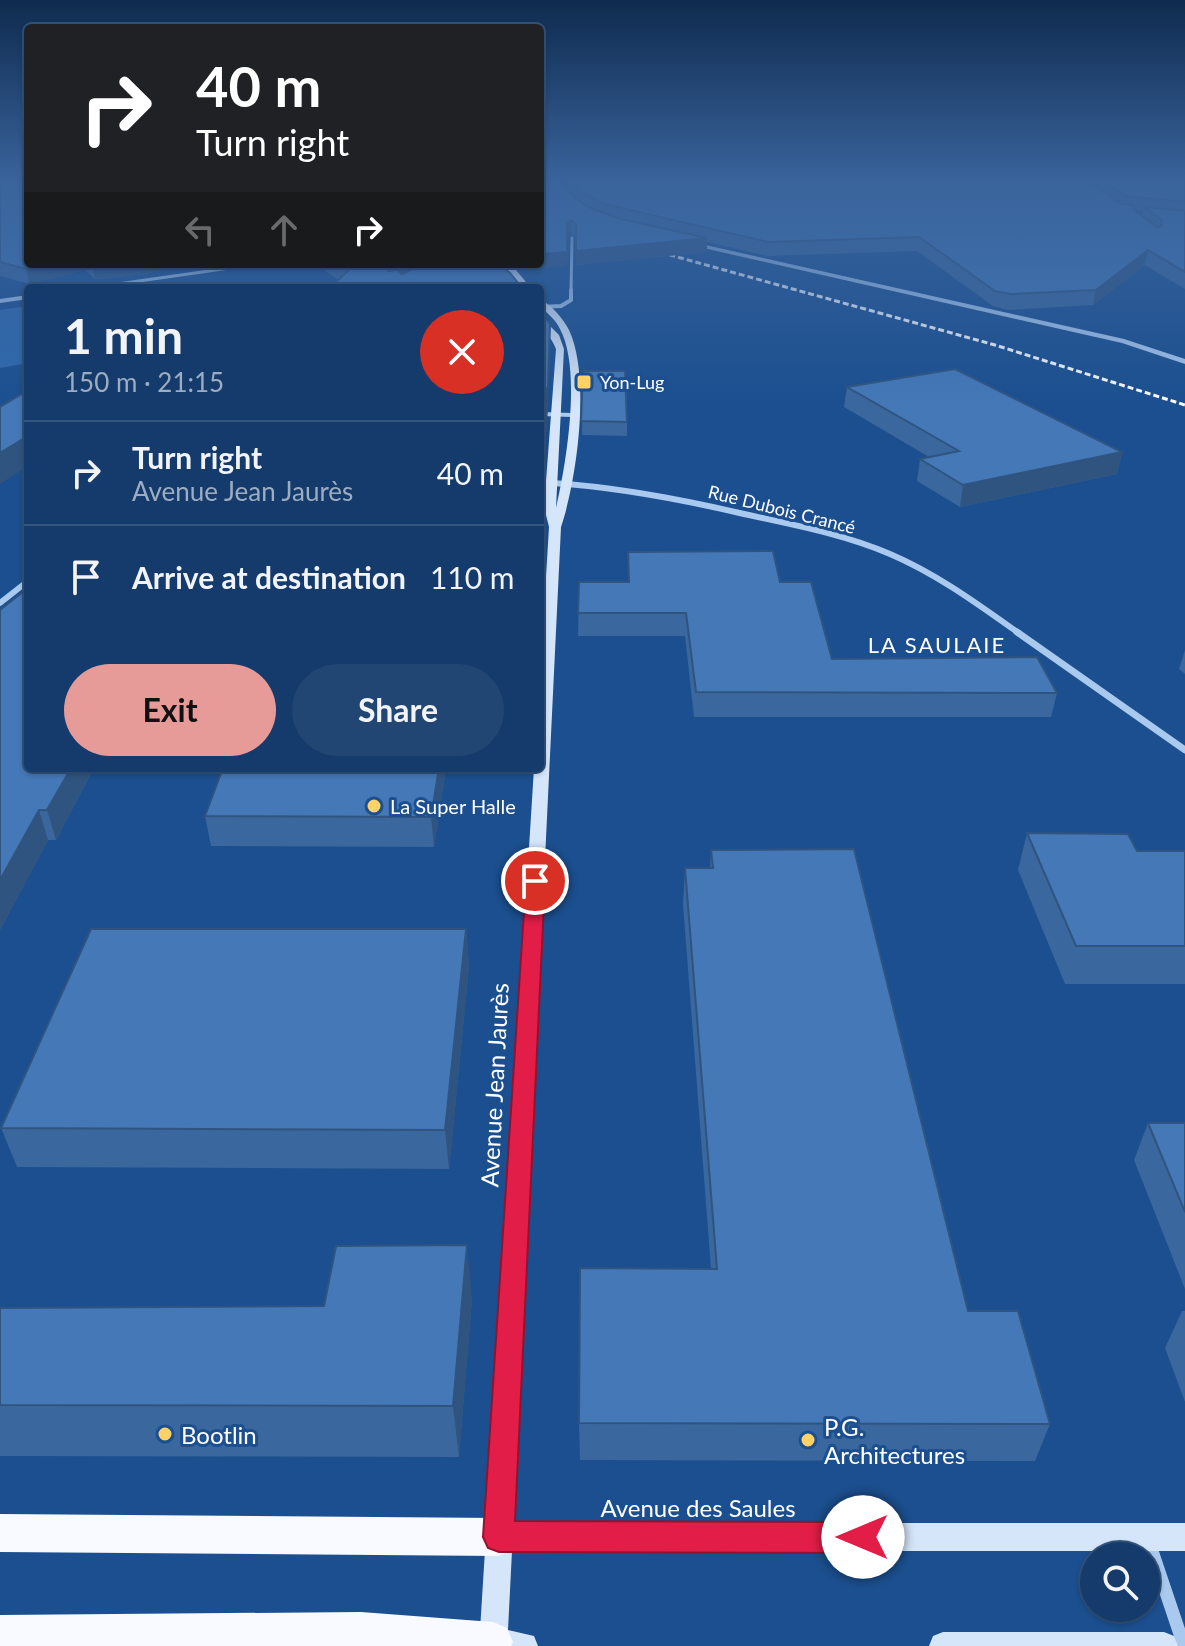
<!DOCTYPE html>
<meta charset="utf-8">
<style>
:root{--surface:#143b6b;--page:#214673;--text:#f1f3f6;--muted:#9dadc1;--line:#33557e;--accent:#e69b98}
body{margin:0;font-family:Lato,sans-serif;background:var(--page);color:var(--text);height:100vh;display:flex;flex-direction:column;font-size:30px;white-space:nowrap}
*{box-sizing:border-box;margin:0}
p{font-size:26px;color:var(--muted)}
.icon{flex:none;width:44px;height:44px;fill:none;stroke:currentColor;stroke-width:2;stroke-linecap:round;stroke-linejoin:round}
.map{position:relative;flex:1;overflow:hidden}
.details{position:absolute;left:24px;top:284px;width:520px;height:488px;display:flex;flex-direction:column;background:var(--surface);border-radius:8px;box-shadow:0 2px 6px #0004,0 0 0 2px var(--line)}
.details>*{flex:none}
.top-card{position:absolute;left:24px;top:24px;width:520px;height:244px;border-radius:8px;box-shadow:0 2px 6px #0004,0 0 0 2px var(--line);background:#202124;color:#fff;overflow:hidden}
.controls{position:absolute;left:1080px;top:1542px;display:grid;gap:16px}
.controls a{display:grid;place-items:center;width:80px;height:80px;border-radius:50%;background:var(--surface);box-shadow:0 2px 6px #0004,0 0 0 2px var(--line);font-size:40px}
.pin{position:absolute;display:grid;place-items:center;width:68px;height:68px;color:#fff;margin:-34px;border:4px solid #fff;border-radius:50%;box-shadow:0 2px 8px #0007}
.me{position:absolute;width:88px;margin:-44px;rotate:270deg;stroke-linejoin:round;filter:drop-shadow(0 0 6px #0008)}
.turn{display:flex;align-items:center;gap:28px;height:168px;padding:0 40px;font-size:36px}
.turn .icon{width:104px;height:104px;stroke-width:2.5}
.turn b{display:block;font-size:56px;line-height:68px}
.lanes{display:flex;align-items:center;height:76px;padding:0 40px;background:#0003;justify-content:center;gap:40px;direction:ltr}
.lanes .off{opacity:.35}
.round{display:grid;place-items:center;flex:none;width:84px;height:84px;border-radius:42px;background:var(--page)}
.overview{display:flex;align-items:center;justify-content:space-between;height:136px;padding:0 40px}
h1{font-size:48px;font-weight:700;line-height:60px}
.action{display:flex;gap:16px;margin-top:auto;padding:16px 40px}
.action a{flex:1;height:92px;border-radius:48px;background:var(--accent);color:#111;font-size:32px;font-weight:700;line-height:92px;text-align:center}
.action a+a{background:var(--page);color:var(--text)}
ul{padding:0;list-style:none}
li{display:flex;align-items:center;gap:24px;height:104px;padding:0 40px;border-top:2px solid var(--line)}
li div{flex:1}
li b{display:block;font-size:30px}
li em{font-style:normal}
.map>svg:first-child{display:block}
.green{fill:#2e69ad}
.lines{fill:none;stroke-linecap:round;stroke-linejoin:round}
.minor-far4{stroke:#a9c9ee;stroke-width:3}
.minor-far3{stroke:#a9c9ee;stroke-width:4}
.minor-far2{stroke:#a9c9ee;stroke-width:6}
.minor-far1{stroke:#a9c9ee;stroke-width:7}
.minor{stroke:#a9c9ee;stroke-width:13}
.tertiary{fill:#a9c9ee;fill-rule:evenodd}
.secondary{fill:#d6e6fa;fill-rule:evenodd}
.trunk{fill:#f8faff;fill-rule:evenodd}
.rail{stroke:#fff;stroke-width:3;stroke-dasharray:6 3;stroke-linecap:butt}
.wall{fill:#3a679d;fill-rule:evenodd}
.shaded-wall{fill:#305480}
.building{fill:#4478b7;stroke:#305480;stroke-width:2}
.route{fill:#e11d48;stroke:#92132f;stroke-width:2}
.poi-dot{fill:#ffd166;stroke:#1b4f8f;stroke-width:3}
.labels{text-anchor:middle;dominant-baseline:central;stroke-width:6;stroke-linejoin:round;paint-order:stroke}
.far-poi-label{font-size:18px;fill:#fff;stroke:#1b4f8f;text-anchor:start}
.far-street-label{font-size:18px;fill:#fff;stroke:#1b4f8f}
.poi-label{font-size:20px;fill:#fff;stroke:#1b4f8f;text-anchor:start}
.neighbourhood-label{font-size:22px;letter-spacing:2px;fill:#fff;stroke:#1b4f8f}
.near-street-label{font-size:24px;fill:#fff;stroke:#1b4f8f}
.near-poi-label{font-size:24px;fill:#fff;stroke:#1b4f8f;text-anchor:start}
</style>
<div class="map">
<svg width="1185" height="1646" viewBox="0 0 1185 1646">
<rect width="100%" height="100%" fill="#1b4f8f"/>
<!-- green -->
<polygon class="green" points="28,306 28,363 0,368 0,310"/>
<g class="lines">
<!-- minor-far4 -->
<g class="minor-far4">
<polyline points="427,271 441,264"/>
<polyline points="90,288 258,264"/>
<polyline points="571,292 572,238"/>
</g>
<!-- minor-far3 -->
<g class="minor-far3">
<polyline points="0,301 28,297"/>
<polyline points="540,307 561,306 571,300 571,290"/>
<polyline points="540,414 572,415"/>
</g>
<!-- minor-far2 -->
<g class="minor-far2">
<path d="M 552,483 C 618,487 680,499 744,514 C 794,525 843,534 890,554 C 937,574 979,605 1020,634"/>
<polyline points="0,603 28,581"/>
</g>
<!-- minor-far1 -->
<polyline class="minor-far1" points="1017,632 1185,750"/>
<!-- minor -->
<polyline class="minor" points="1149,1542 1184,1646"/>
<!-- tertiary -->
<polygon class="tertiary" points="692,242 1124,339 1185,359 1185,364 1122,343 690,245"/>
<!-- secondary -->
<g class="secondary">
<polygon points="503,264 511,264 531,288 523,288"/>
<path d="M 540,299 C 551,305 563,318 569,330 C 591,376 577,480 561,527 L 513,1523 L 1185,1523 L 1185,1551 L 512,1551 L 508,1630 L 534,1636 L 538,1646 L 479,1646 L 534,768 L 540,768 L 540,674 L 549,527 L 544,507 L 556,349 C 552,337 540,328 540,316 L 559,335 L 564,349 L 556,508 C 566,465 582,370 560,329 C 556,320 547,313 540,306 Z"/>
<polygon points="943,1632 1164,1632 1174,1636 1178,1646 929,1646 933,1636"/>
</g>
<!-- trunk -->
<g class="trunk">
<polygon points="0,1514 499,1518 512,1524 518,1537 512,1550 499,1556 0,1552"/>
<polygon points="361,1612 493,1622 507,1628 513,1642 511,1646 0,1646 0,1615"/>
</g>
<!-- rail -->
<polyline class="rail" points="652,250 995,345 1185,405"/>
</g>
<!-- wall -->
<g class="wall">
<polygon points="0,178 28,264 205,264 188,269 177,266 146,274 95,279 85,270 30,284 0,276"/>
<path d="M 540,178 L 577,199 L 561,178 L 1185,178 L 1185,289 L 1145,265 L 1093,305 L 1008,310 L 993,306 L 917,251 L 767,256 L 707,242 L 707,252 L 576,265 L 576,237 L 571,234 L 568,238 L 567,266 L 541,268 L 536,264 L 540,264 ZM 1134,210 L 1143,211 L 1142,216 Z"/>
<polygon points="318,264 414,264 408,271 522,288 333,288 333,285 339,280 318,266"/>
<polygon points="540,311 550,343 546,435 540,435"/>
<polygon points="583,371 627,422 627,436 582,435"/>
<polygon points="847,387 1122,452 1117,474 960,507 917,481 920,459 929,457 844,407"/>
<polygon points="628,552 780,582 832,659 1057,693 1051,717 694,717 685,636 578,636 579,582 628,582"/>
<polygon points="0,610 28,768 94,768 56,840 48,840 0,930"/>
<polygon points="1185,650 1185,674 1179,669"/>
<polygon points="223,768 446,768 434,847 211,846 205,816"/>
<polygon points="1027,833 1137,851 1185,851 1185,984 1065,984 1018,870"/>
<polygon points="711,850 968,1311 1050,1424 1035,1461 580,1460 579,1423 711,1269 683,904 685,868 710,868"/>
<polygon points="466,929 469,967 449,1169 17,1167 1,1128"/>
<polygon points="1148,1123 1185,1123 1185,1289 1134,1160"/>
<polygon points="472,1298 459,1457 0,1456 0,1308 324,1306"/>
<polygon points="1182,1311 1185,1311 1185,1402 1165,1348"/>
</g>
<!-- shaded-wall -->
<g class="shaded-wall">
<polygon points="571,220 571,234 568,238 567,266 541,268 540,254"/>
<polygon points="707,238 707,252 576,265 576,251"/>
<polygon points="1148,250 1145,265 1093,305 1096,290"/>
<polygon points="47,264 84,264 85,270 30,284 26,269"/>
<polygon points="99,264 177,264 177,266 146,274 95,279 92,265"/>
<polygon points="187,264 205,264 188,269"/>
<polygon points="396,264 414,265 392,288 389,271"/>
<polygon points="550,324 548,409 546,435 546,410 540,412 540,390"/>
<polygon points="28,436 28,466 0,484 0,453"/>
<polygon points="1122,452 1117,474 960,507 963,485"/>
<polygon points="71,768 94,768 56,840 47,810"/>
<polygon points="439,768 446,768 434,847 431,817"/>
<polygon points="39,810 48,840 0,930 0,880"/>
<polygon points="466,929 469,967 449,1169 445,1130"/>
<polygon points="467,1245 472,1298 459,1457 453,1406"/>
</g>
<!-- building -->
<g class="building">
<polygon points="0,178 28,178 28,264 47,264 26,269 0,262"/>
<polygon points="540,178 557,178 571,195 588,207 621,219 707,238 576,251 576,224 571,220 567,224 567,252 540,254"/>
<polygon points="570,178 1082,178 1122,204 1133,205 1134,210 1157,227 1161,226 1162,220 1144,207 1185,211 1185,272 1148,250 1096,290 1011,294 995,291 919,237 768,242 604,204 580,191"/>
<polygon points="1099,178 1185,178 1185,202 1126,196"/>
<polygon points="340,264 396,264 389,271 398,270 402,274 413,269 465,264 498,264 510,273 522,288 374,288 333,285 349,270"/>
<polygon points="540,311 550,324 548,388 540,390"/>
<polygon points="955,369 1122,452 963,485 920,459 959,451 847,387"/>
<polygon points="583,371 625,371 627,422 581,421"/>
<polygon points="22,394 28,394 28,436 0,453 0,407"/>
<polygon points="540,397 547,398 546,413 540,413"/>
<polygon points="773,551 780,582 811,582 832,659 1037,657 1057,693 696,692 686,613 578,613 579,582 629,582 628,552"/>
<polygon points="28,588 28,768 71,768 47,810 39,810 0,880 0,610"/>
<polygon points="223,768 439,768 431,817 205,816"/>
<polygon points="1027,833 1128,834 1137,851 1185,851 1185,946 1076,946"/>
<polygon points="854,849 968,1311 1018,1311 1050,1424 579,1423 580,1268 717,1269 685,868 713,868 711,850"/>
<polygon points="91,929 466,929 445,1130 1,1128"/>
<polygon points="1148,1123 1185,1123 1185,1212"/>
<polygon points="467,1245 453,1406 0,1405 0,1308 324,1306 336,1246"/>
</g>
<!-- sky -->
<linearGradient id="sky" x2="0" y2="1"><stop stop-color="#0f2b4f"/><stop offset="0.44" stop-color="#39639b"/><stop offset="1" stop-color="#39639b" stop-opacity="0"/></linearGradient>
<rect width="1185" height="408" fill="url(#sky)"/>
<!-- route -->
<polygon class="route" points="535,875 545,881 515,1521 863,1522 874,1526 879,1537 874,1548 863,1553 499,1552 488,1548 483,1537 526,881"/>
<!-- markers -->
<g class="poi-dot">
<rect x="576" y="374" width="16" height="16" rx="4"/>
<circle cx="374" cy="806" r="8"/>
<circle cx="165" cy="1434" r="8"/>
<circle cx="808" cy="1440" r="8"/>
</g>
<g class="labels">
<!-- far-poi labels -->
<g class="far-poi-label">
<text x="600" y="382">Yon-Lug</text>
</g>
<!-- far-street labels -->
<g class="far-street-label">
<text transform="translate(782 509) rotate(14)">Rue Dubois Crancé</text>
</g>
<!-- poi labels -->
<g class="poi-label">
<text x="390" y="806">La Super Halle</text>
</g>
<!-- neighbourhood labels -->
<g class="neighbourhood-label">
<text x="937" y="644">LA SAULAIE</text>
</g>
<!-- near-street labels -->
<g class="near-street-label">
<text transform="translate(494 1085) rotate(-87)">Avenue Jean Jaurès</text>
<text x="698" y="1507">Avenue des Saules</text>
</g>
<!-- near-poi labels -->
<g class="near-poi-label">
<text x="824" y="1426">P.G.<tspan x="824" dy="28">Architectures</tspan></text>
<text x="181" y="1434">Bootlin</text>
</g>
</g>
</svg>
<div class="controls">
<a><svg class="icon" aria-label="search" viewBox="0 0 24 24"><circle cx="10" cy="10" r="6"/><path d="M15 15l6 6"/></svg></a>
</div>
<div class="pin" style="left:535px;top:881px;background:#d93025"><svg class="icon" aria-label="arrive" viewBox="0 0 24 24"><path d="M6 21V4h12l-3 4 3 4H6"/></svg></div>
<svg class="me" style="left:863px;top:1537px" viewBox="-20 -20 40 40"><circle r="19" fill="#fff"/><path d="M0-13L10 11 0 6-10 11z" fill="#e11d48"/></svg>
<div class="top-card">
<div class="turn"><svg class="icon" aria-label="right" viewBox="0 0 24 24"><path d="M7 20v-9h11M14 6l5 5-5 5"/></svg><div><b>40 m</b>Turn right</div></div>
<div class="lanes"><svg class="icon off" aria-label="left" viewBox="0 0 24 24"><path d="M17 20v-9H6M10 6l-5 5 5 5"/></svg><svg class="icon off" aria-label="ahead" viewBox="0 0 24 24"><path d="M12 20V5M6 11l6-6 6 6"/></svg><svg class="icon" aria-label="right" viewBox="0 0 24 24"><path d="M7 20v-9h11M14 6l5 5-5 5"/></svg></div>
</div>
<section class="details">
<div class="overview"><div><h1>1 min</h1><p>150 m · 21:15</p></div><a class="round" style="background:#d93025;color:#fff"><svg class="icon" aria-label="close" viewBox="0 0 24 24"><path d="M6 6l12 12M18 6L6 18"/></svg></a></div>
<ul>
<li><svg class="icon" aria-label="right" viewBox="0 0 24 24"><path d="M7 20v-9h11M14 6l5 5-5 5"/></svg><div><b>Turn right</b><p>Avenue Jean Jaurès</p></div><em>40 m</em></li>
<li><svg class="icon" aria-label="arrive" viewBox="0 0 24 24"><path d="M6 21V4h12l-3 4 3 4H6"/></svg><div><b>Arrive at destination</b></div><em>110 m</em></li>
</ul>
<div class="action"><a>Exit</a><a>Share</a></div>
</section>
</div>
